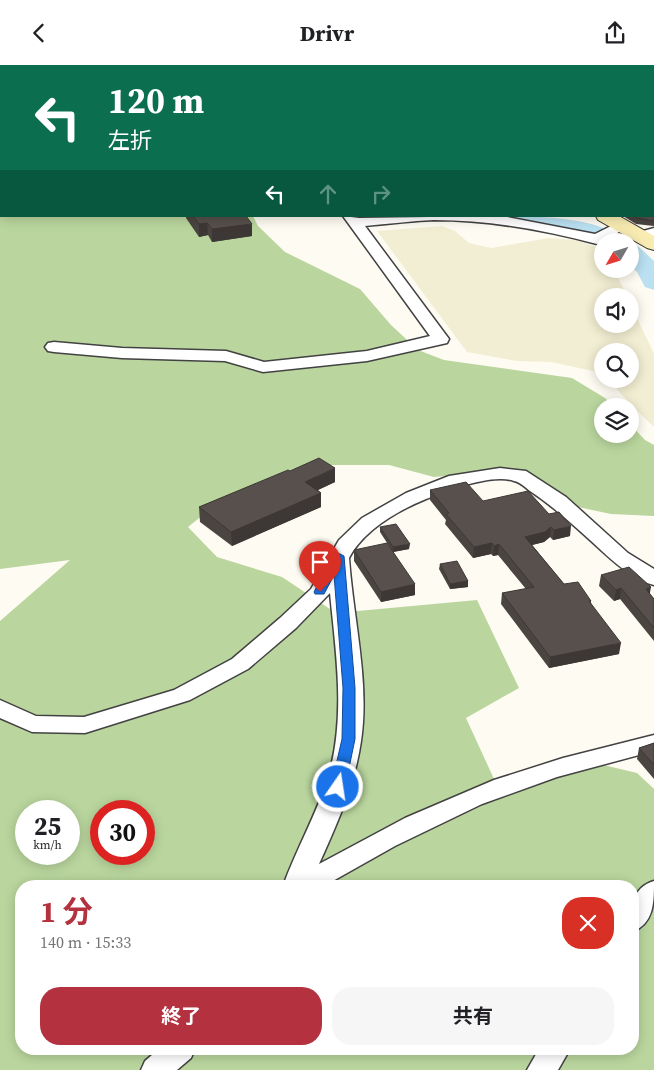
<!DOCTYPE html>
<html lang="ja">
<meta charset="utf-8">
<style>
:root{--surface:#fff;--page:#f6f6f6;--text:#202124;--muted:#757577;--accent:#b43240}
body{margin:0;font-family:"Source Serif 4","Noto Sans JP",serif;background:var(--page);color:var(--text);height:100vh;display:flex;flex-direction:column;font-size:19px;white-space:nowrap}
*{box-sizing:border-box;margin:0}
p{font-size:16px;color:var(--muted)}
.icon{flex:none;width:28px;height:28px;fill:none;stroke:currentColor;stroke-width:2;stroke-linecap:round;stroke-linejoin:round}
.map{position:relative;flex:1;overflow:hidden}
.panel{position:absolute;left:15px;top:815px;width:624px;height:175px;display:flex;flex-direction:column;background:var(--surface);border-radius:20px;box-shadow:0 2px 12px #0003}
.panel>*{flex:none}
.guide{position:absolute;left:0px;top:0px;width:655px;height:152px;box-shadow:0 2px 12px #0003;background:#0b6e4f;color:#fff;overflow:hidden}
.needle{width:32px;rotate:231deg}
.tools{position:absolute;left:594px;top:168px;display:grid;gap:10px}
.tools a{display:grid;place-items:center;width:45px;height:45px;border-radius:50%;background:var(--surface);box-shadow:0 2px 12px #0003;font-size:25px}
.speed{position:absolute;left:15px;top:735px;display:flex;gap:10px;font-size:25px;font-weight:700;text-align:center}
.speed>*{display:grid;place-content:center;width:65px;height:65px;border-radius:50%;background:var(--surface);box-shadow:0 2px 12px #0003;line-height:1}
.speed small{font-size:12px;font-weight:400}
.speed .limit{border:8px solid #d22;background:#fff;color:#111}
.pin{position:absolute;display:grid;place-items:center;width:42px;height:42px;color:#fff;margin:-51px -21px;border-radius:50% 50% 50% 0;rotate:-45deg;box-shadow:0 0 5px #0007}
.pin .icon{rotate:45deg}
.me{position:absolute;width:55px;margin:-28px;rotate:13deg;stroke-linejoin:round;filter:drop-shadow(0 0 4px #0008)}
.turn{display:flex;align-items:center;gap:18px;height:105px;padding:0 25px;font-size:22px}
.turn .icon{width:65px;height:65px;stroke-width:2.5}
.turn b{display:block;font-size:35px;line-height:42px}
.lanes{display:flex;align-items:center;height:48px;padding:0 25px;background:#0003;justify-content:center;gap:25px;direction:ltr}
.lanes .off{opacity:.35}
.round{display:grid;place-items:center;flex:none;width:52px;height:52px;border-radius:20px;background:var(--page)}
.overview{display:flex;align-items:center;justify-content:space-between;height:85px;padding:0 25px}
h1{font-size:30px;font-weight:700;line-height:38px;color:var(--accent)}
.action{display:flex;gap:10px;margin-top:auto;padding:10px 25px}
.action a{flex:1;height:58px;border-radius:20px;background:var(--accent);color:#fff;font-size:20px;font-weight:700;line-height:58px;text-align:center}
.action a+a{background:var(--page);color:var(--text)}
header{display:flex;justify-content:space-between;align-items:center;height:65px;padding:0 25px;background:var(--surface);font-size:22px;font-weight:700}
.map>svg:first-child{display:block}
.farmland{fill:#f2eed3}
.forest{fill:#bad69e;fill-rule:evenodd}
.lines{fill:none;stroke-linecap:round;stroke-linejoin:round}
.river{fill:#bae0f1;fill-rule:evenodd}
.street-casing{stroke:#424242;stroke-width:3}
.secondary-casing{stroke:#313131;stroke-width:2}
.street{fill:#fff;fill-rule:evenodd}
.secondary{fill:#f8ecb2;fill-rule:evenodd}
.wall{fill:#4b4541}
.shaded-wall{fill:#3d3835}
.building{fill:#57504c;stroke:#3d3835}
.route{fill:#1a73e8;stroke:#114b97}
</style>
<header><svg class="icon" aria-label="back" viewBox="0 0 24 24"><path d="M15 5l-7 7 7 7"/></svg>Drivr<svg class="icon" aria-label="share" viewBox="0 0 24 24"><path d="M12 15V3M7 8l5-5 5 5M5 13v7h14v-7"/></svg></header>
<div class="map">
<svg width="654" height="1005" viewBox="0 0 654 1005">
<rect width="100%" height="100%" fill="#fefbf2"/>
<!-- farmland -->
<polygon class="farmland" points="442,161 455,166 469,178 491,183 549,173 578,175 598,183 602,189 602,204 614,204 627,231 602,231 602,259 630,259 630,238 654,289 654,362 631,340 608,314 630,314 630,286 602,286 602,308 551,297 517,296 467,287 377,166"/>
<!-- forest -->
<path class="forest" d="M 0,0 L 97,1 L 1,1 L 1,151 L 253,151 L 258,161 L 285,187 L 360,224 L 391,260 L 418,285 L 444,295 L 572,313 L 605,333 L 613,341 L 602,341 L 602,369 L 630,369 L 630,359 L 645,375 L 654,380 L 654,451 L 611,449 L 578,442 L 524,405 L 434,412 L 389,400 L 323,400 L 213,442 L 188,462 L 217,492 L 282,512 L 336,548 L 477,535 L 519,623 L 466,653 L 494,714 L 595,698 L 637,708 L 654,724 L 654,1005 L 0,1005 L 0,556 L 70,495 L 0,504 ZM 26,746 L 69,746 L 69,789 L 26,789 ZM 101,746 L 144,746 L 144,789 L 101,789 ZM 21,821 L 632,821 L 632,984 L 21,984 Z"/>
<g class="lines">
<!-- river -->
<g class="river">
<rect x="331" y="0" width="20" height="1"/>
<path d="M 511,151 C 536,151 607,153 623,176 L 602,176 L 602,181 L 582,172 L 514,156 Z"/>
<polygon points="630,180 639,182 654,196 654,225 645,222 637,207 630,200"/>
</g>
<!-- street casing -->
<g class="street-casing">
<g id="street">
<polygon points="203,0 216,0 217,1 204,1"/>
<polygon points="524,0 538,0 539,1 525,1"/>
<polygon points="636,0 654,0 654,2 637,1"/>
<path d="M 343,151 L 359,153 L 502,151 L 595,169 L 615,159 L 624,158 L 631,162 L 629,165 L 619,167 L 597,179 C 544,165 489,155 434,155 C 411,156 388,159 365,161 L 449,274 L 447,278 L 367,296 L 263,307 L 225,296 L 122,293 L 54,287 L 48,286 L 45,282 L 48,278 L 54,277 L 122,283 L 226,286 L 264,297 L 367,286 L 430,271 Z"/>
<polygon points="654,163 654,173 641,176 633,171 636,168"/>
<path d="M 500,403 L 526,406 L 566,432 L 628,488 L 654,504 L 654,520 C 636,516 617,500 603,487 C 580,466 557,444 530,426 C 526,423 520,417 514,416 C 492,408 447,426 426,434 C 397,446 364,465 349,493 C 353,553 370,617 361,676 C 355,719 337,759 319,799 L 405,753 L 494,715 L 563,693 L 654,670 L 654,686 L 557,712 L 482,739 L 395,781 L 324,821 L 283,821 C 296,785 316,750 328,713 C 346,652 336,590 330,528 L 296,563 L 248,604 L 190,635 L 85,668 L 32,667 L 0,653 L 0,635 L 36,651 L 84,652 L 174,625 L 232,594 L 280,553 L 311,524 L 339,475 L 362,453 L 406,428 L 449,411 Z"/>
<path d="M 654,816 C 654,837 654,859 632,867 C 632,845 630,823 654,816 Z"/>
<polygon points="159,984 195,984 191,993 177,1005 141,1005 145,996"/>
<polygon points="539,984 570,984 558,1005 527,1005"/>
</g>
</g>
<!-- secondary casing -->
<g class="secondary-casing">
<polygon id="secondary" points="596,151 619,151 654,171 654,185 647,183 598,155"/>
</g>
<!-- street -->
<use href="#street" class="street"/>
<!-- secondary -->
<use href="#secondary" class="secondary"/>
</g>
<!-- wall -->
<g class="wall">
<polygon points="359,0 504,0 500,1 361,1"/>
<polygon points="654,122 654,161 636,159 623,151 654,151"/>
<polygon points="186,151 246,151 252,171 212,177 208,170 199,172 186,153"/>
<polygon points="290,406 335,417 318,425 321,428 321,442 232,481 200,457 199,442"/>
<polygon points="430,425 483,436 549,449 570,471 553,475 550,472 544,477 532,480 564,519 591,536 591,538 619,589 549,603 501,539 502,528 526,524 498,490 493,491 491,489 473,493 445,459 446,455 430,435"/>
<polygon points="380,462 409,484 393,487 415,530 381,537 354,496 354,485 391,484 380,467"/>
<polygon points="440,499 468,516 468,522 450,524 439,504"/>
<polygon points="601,510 650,529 654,534 654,576 620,534 614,536 599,521"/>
<polygon points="654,678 654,714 637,694 639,683"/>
</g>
<!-- shaded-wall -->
<g class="shaded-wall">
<polygon points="484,0 504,0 500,1 478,1"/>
<polygon points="207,158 208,170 199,172 199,159"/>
<polygon points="252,159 252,171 212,177 212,164"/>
<polygon points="335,403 335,417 305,431 305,417"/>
<polygon points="321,428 321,442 232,481 231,467"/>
<polygon points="571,461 570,471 553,475 554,465"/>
<polygon points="551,462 550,472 544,477 524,482 525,472"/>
<polygon points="492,478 491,489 473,493 474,482"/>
<polygon points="410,479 409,484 393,487 393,482"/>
<polygon points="499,479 498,490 493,491 494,481"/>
<polygon points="468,516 468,522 450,524 450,519"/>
<polygon points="415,519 415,530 381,537 381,527"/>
<polygon points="651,522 649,533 646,524"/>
<polygon points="621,523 620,534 614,536 616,525"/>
<polygon points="621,578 619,589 549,603 550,592"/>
</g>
<!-- building -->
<g class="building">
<polygon points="382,0 484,0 478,1 386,1"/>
<polygon points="654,122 654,156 637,153 634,151 654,151"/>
<polygon points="193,151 246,151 252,159 212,164 207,158 199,159"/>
<polygon points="319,393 335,403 305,417 321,428 231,467 199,442 288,405 290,406"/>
<polygon points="466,417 483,436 528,426 549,449 559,447 571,461 554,465 551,462 545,467 525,472 564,519 578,517 591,536 589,536 621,578 550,592 502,528 534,522 499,479 494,481 492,478 474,482 446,449 449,448 430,425"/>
<polygon points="396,459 410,479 393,482 380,462"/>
<polygon points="387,478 415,519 381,527 354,485"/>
<polygon points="457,496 468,516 450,519 440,499"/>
<polygon points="629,502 651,522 646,524 654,534 654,563 621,523 616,525 601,510"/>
<polygon points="654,678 654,700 639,683"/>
</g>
<!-- route -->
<polygon class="route" points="338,488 344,491 355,623 355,674 345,722 338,727 331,722 342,674 343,623 334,510 324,529 315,529 314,527 332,491"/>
</svg>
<div class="tools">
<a><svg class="needle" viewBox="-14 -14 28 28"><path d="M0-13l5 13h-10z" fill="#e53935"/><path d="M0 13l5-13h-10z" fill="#757577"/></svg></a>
<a><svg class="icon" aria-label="sound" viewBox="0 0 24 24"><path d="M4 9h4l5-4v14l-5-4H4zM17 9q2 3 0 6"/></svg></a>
<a><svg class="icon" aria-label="search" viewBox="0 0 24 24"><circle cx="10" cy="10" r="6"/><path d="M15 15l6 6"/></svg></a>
<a><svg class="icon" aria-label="layers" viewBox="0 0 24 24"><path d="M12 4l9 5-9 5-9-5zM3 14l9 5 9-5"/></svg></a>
</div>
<div class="speed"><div>25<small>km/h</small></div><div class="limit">30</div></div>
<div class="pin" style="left:320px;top:527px;background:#d93025"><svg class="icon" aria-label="arrive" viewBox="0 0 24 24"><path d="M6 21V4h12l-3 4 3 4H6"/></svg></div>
<svg class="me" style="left:338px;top:722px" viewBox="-20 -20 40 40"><circle r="17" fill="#1a73e8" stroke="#fff" stroke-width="3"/><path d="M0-11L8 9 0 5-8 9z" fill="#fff"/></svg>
<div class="guide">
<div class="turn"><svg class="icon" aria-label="left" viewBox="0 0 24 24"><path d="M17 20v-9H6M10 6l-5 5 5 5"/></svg><div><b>120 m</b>左折</div></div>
<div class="lanes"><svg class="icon" aria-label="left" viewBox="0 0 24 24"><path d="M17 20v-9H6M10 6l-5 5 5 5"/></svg><svg class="icon off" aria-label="ahead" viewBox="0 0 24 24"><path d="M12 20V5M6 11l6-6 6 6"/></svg><svg class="icon off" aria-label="right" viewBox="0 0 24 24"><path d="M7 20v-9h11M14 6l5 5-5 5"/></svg></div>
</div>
<section class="panel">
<div class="overview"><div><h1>1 分</h1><p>140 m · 15:33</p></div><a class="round" style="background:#d93025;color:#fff"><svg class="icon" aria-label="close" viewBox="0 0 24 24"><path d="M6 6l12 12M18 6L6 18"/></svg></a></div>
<div class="action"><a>終了</a><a>共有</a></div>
</section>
</div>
